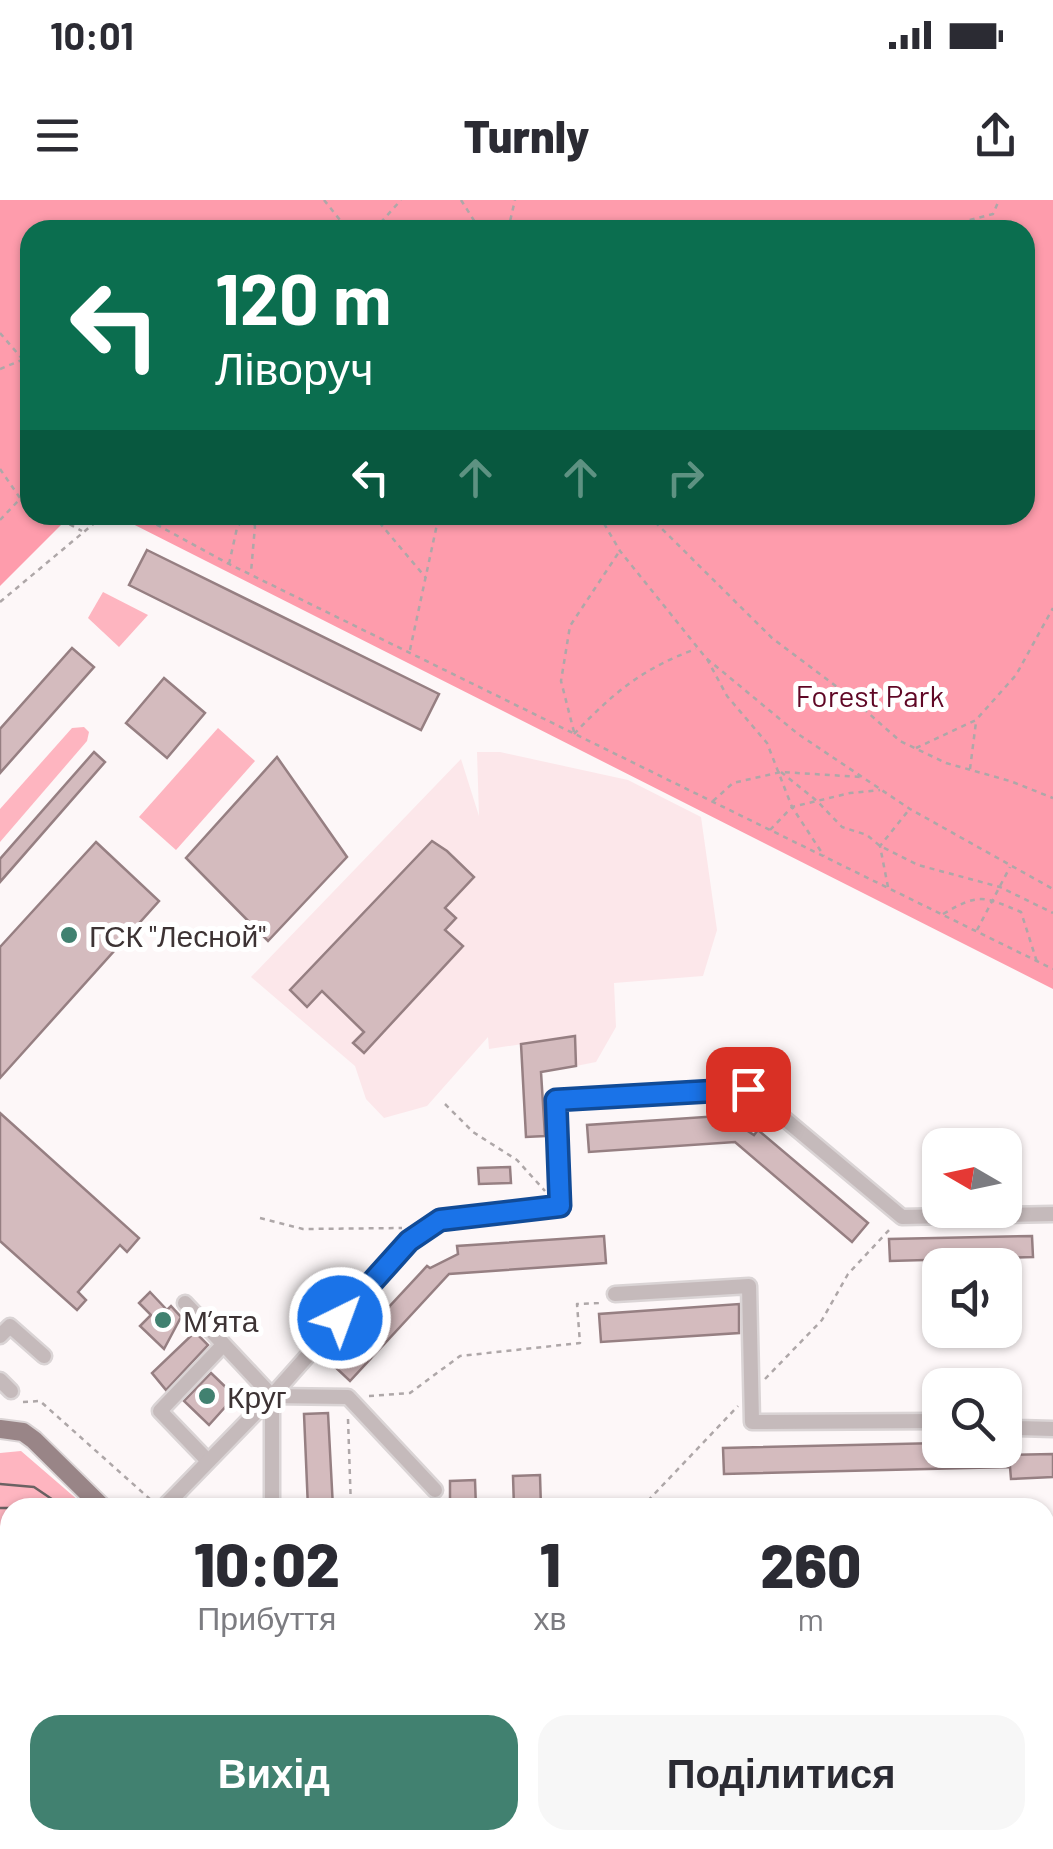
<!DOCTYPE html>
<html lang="uk">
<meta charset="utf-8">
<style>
:root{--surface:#fff;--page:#f7f7f7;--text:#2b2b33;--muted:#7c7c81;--accent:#418170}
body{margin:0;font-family:Barlow,sans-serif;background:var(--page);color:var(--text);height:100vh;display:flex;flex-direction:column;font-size:38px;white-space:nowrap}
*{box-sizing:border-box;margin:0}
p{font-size:32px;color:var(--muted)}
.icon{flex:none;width:55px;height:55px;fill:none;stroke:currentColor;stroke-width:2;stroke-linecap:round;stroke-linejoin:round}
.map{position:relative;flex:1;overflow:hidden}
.side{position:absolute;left:0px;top:1298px;width:1055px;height:352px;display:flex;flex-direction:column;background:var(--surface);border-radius:30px 30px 0 0;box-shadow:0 2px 8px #0004}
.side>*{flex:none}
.guide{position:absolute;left:20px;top:20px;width:1015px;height:305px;border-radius:30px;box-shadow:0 2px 8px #0004;background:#0b6e4f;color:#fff;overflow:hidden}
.needle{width:65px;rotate:279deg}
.fabs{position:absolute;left:922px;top:928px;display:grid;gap:20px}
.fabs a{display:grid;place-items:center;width:100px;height:100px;border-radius:20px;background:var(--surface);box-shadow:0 2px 8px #0004;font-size:50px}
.pin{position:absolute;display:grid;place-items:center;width:85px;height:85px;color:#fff;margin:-42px;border-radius:20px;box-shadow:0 5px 15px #0006}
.me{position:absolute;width:110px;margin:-55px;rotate:42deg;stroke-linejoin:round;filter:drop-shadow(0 0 8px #0008)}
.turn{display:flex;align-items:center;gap:35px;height:210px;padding:0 30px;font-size:45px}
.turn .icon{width:130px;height:130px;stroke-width:2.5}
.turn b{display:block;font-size:70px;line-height:85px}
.lanes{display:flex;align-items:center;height:95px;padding:0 30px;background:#0003;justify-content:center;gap:50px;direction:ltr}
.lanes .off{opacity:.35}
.eta{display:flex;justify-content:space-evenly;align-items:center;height:170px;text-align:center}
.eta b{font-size:60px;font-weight:800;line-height:70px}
.cta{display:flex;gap:20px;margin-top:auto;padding:20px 30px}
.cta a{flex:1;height:115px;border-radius:30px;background:var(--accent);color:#fff;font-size:40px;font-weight:800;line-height:115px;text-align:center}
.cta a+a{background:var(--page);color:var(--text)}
.status{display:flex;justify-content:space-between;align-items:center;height:70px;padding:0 50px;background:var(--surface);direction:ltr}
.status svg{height:28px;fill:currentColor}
header{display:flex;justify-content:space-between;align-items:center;height:130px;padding:0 30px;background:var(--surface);font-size:45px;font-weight:800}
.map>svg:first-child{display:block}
.built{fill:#fce7ea}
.green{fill:#feb5c0}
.forest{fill:#fe9cac}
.building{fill:#d4bbbe;stroke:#967f82;stroke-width:2.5}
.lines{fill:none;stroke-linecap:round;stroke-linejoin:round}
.minor-casing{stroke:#dad4d5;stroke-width:19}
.major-casing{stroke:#dad4d5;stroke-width:22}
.path{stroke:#aea7a8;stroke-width:2.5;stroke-dasharray:5 5;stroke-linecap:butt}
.minor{stroke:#c5babb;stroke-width:14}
.major{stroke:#998587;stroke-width:18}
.tram{stroke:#6b6263;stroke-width:2.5}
.route-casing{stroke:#114b97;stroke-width:25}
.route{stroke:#1a73e8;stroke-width:18}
.poi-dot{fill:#418170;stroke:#fff;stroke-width:4}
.labels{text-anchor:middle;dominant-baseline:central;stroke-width:10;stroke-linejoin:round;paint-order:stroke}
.park-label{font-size:30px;fill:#5f0725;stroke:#fff}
.poi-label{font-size:30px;fill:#3d3334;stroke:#fff;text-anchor:start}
</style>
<div class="status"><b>10:01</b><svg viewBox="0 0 49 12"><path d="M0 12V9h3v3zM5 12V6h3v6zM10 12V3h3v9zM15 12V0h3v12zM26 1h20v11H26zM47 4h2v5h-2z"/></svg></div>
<header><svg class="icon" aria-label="menu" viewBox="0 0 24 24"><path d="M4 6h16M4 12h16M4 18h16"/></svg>Turnly<svg class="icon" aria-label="share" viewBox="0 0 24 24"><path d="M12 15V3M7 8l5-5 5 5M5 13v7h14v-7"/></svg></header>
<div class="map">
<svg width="1053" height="1649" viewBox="0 0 1053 1649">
<rect width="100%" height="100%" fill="#fdf7f8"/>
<!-- built -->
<polygon class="built" points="477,552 500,552 628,580 701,617 717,730 703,776 614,783 616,827 596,862 576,866 575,836 489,849 488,837 427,906 384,918 366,899 355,866 251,777 461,559 479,616"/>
<!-- green -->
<g class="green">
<polygon points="103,392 148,415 119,447 88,418"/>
<polygon points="84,527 89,532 87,541 0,642 0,609 72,528"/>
<polygon points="218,528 255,561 176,650 139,617"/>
<polygon points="21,1251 86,1307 10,1308 10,1433 0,1433 0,1253"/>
<polygon points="1053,1328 1053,1547 1045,1556 1045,1336"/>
<polygon points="766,1640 963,1640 954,1649 764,1649"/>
</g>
<!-- forest -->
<polygon class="forest" points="0,0 1053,0 1053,789 115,315 1025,315 1025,30 30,30 30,315 71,315 0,386"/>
<!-- building -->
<g class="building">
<polygon points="147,350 439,494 421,530 129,385"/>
<polygon points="72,448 94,467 0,573 0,529"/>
<polygon points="164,478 205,513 167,558 126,523"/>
<polygon points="94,552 105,562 0,682 0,659"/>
<polygon points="277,557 347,657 268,741 186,658"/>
<polygon points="432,641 447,651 474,677 445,708 456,718 445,730 463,746 364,853 353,843 364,832 322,791 307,807 290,790"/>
<polygon points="96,642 159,701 0,878 0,747"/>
<polygon points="575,836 576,866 541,872 545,936 526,937 521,844"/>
<polygon points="0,913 139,1038 127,1052 120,1045 78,1092 86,1100 77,1110 0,1041"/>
<polygon points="734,915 734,922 754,935 758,930 868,1023 852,1042 735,942 589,952 587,925"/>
<polygon points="510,967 511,983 479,984 478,968"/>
<polygon points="604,1036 606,1063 449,1074 350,1181 334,1166 427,1066 430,1068 458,1054 457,1046"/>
<polygon points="1032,1036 1033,1057 890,1061 889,1039"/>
<polygon points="150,1092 167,1110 171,1106 181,1117 164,1149 140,1126 151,1115 139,1103"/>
<polygon points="739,1104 739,1133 601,1142 599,1114"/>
<polygon points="195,1132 208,1145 166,1190 152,1173"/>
<polygon points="211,1173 235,1196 209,1225 184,1201"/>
<polygon points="328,1213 333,1308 308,1308 304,1214"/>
<polygon points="940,1243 940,1250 1010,1250 1010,1255 1053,1254 1053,1277 1011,1279 1010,1267 724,1274 723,1248"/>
<polygon points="540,1275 541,1308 514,1308 513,1276"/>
<polygon points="475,1280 476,1308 450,1308 450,1281"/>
</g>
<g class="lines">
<!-- minor casing -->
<g class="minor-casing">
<g id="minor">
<polyline points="615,1094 749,1086 752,1222 940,1221"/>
<polyline points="185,1103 272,1196 348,1197 435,1290"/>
<polyline points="0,1136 10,1126 44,1156"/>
<polyline points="0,1180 11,1191"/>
<polyline points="272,1196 409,1041 440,1020 560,1006 556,900 749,889 902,1017 1053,1014"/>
<polyline points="1005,1220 1018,1228 1053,1229"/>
<polyline points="208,1261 160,1211 223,1145"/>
<polyline points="163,1308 272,1196 272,1308"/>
<polyline points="1045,1336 1053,1328"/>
<polyline points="1045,1556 1053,1547"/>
<polyline points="1035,1640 1036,1649"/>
<polyline points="234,1649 238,1640"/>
<polyline points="500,1649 508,1640"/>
<polyline points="953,1649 962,1640"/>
</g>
</g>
<!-- major casing -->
<g class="major-casing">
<g id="major">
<polyline points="0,1229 23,1232 34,1240 103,1308"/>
<polyline points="0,1524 10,1526"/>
<polyline points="372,1640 381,1649"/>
<polyline points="453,1640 462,1649"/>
</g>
</g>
<!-- path -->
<g class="path">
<polyline points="324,0 348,30"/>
<polyline points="461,0 480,30"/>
<polyline points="374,30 401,0"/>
<polyline points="508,30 515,0"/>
<polyline points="931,30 993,14 999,0"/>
<polyline points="0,133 30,168"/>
<polyline points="0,169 22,160"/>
<polyline points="0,269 20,298 30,304"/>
<polyline points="52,315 82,331"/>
<polyline points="139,315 229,364 1053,769"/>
<polyline points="250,315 255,326 251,372"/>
<polyline points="373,315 426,378"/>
<polyline points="599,315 620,351 706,458 798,534 910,609 1053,689"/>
<polyline points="648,315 772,438 849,496 900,541 946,563 1010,581 1053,598"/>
<polyline points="0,320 19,300"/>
<polyline points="229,364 237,328 245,315"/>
<polyline points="0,402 104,315"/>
<polyline points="410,450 439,315"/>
<polyline points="707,459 727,496 767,543 792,607 824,656"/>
<polyline points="574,532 561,481 570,426 619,352"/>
<path d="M 574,534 C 613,493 643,468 696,449"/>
<polyline points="916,548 976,520 1016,475 1053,408"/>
<polyline points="970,569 976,522"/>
<polyline points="781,572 817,601 842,627 867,635 880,646 918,665 1000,687 1053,713"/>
<polyline points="713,601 733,583 781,572 861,577"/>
<polyline points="770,630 792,607 850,593 880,590"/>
<polyline points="888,687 880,646 908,611"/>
<path d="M 943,714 C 979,693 983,696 1021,712 L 1037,762"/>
<polyline points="977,730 1010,667"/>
<polyline points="445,904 473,932 517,960 545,991"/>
<polyline points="260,1018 303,1029 402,1028"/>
<polyline points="765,1179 822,1120 848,1074 890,1029"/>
<polyline points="369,1196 410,1193 460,1156 580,1143 577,1104 602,1103"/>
<polyline points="23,1202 40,1201 151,1300"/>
<polyline points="348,1219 351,1308"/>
<polyline points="641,1308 738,1206"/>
<polyline points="0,1438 10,1439"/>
<polyline points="1045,1461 1053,1454"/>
<polyline points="0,1565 10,1568"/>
<polyline points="1045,1583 1053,1587"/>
<polyline points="0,1631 10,1640"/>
<polyline points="46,1640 48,1649"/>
<polyline points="100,1640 110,1649"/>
<polyline points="327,1640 336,1649"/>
<polyline points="522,1640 532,1649"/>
<polyline points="744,1640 753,1649"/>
<polyline points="11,1641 20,1649"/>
<polyline points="88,1649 97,1640"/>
<polyline points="764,1649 766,1640"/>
<polyline points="848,1649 857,1640"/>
<polyline points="910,1649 918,1640"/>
</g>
<!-- minor -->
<use href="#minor" class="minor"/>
<!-- major -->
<use href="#major" class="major"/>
<!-- tram -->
<g class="tram">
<polyline points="0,1284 34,1287 65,1308"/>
<polyline points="0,1308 17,1308"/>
<polyline points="0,1409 10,1409"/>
<polyline points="0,1430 10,1430"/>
<polyline points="423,1640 433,1649"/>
</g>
</g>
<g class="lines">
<!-- route casing -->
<g class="route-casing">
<polyline id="route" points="340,1118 409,1041 440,1020 560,1006 556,900 748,889"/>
</g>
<!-- route -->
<use href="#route" class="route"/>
</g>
<!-- markers -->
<g class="poi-dot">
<circle cx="69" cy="735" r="10"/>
<circle cx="163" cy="1120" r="10"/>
<circle cx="207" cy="1196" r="10"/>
</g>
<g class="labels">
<!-- park labels -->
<g class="park-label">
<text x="870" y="495">Forest Park</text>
</g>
<!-- poi labels -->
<g class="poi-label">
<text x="89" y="735">ГСК "Лесной"</text>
<text x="183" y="1120">Мʼята</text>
<text x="227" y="1196">Круг</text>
</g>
</g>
</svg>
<div class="fabs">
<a><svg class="needle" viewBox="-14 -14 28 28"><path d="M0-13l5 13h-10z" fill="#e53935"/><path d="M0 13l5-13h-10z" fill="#7c7c81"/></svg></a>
<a><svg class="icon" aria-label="sound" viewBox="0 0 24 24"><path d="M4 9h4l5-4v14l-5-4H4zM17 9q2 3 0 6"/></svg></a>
<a><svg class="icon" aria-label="search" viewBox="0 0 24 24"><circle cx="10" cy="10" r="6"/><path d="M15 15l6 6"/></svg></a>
</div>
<div class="pin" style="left:748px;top:889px;background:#d93025"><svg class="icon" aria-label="arrive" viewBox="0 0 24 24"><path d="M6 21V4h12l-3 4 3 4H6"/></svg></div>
<svg class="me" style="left:340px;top:1118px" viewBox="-20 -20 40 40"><circle r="17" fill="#1a73e8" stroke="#fff" stroke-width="3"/><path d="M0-11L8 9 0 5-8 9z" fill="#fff"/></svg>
<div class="guide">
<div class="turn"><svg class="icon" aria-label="left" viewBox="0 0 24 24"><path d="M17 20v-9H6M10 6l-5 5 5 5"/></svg><div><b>120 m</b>Ліворуч</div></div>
<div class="lanes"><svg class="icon" aria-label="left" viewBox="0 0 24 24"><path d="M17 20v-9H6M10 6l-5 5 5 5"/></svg><svg class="icon off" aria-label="ahead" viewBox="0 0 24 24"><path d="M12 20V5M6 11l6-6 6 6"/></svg><svg class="icon off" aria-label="ahead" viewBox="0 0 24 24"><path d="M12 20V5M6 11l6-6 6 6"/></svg><svg class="icon off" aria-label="right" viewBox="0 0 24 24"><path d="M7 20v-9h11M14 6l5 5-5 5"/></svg></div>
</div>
<section class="side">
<div class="eta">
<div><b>10:02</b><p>Прибуття</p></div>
<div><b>1</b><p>хв</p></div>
<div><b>260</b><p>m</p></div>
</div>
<div class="cta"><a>Вихід</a><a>Поділитися</a></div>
</section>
</div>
